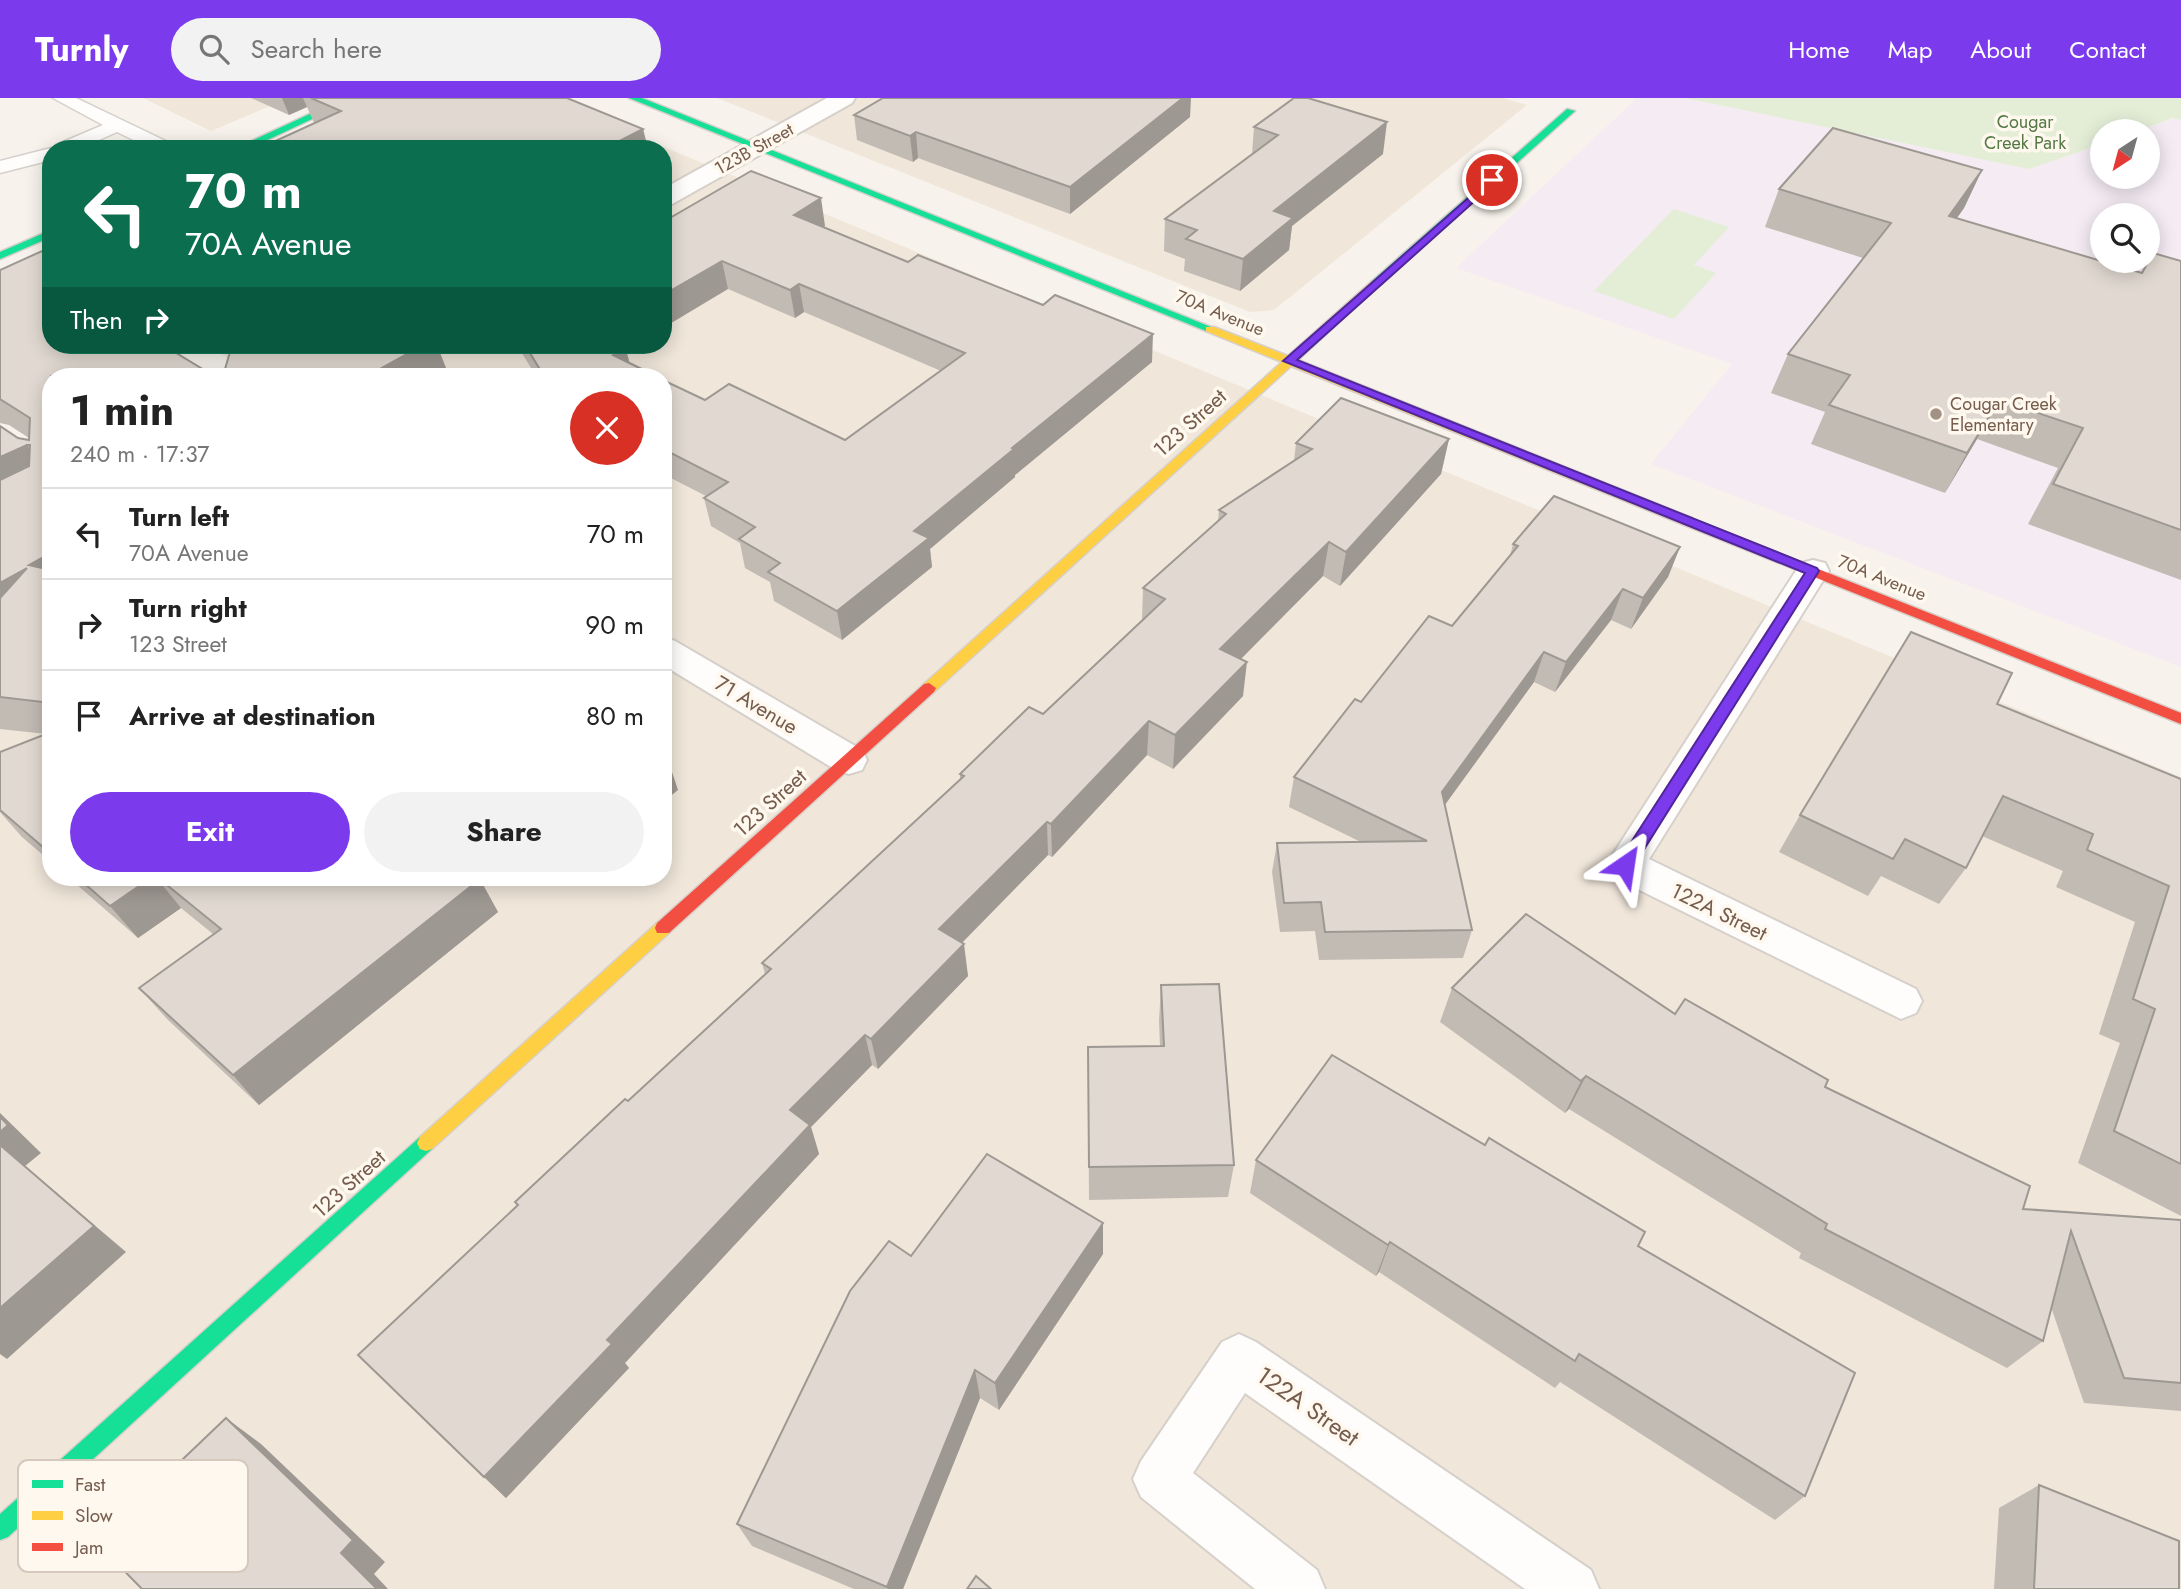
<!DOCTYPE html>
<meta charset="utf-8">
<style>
:root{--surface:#fff;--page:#f2f2f2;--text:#222;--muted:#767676;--line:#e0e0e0;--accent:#7c3aed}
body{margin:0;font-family:Jost,sans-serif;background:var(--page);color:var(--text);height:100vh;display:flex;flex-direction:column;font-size:26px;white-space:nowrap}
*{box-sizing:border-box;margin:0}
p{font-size:23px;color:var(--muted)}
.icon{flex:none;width:38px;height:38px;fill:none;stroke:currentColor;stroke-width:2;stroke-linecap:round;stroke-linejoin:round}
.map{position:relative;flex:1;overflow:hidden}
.side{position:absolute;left:42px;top:270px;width:630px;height:518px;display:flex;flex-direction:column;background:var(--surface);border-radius:28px;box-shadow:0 4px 18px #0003}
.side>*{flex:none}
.guide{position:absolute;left:42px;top:42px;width:630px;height:214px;border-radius:28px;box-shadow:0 4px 18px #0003;background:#0b6e4f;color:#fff;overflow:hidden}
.needle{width:46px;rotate:216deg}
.tools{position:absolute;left:2090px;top:21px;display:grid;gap:14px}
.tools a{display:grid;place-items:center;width:70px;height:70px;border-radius:50%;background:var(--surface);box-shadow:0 4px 18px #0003;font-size:35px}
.pin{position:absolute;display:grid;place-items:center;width:60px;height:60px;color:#fff;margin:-30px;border:4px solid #fff;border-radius:50%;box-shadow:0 2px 7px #0007}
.me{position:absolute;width:77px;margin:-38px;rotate:32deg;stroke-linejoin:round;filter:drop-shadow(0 0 5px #0008)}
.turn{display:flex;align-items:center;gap:24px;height:147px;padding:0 28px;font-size:32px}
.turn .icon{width:91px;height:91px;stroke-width:2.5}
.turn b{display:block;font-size:49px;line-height:60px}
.then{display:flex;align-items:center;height:66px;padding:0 28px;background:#0003;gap:14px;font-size:26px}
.round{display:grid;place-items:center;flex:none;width:74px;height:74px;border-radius:37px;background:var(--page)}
.overview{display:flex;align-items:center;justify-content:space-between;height:119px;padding:0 28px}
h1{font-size:42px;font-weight:700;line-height:52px}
.button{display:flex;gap:14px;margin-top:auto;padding:14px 28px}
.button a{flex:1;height:80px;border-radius:42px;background:var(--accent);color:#fff;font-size:28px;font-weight:700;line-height:80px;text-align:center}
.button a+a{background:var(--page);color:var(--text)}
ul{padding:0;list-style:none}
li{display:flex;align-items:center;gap:21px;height:91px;padding:0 28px;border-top:2px solid var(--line)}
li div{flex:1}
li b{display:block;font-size:26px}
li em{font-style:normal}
header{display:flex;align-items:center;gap:42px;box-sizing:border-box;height:98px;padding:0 35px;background:var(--accent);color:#fff}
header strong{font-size:33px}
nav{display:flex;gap:38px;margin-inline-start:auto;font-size:24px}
.search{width:490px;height:63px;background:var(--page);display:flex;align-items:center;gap:18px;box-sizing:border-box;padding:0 24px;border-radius:38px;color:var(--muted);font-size:26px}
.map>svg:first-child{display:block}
.residential{fill:#f0e6da}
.education{fill:#f4ebf3;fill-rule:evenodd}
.green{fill:#e4eed7}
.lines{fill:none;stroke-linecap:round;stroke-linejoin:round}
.lane-casing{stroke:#d6d0ca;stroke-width:3}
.street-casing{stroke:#d6d0ca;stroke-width:4}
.fast-casing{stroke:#d7d0ca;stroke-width:3}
.slow-casing{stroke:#d7d0ca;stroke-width:3}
.jam-casing{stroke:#d7d0ca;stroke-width:3}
.lane{fill:#fefdfc;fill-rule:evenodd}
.street{fill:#fefdfc;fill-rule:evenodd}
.fast{fill:#16e098;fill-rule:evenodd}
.slow{fill:#ffcf43;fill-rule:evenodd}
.jam{fill:#f24e42;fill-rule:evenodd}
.wall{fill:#c2bbb4}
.shaded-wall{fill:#9e9892}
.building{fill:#e1d9d1;stroke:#9e9892;stroke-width:2}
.route{fill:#7c3aed;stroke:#51269a;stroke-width:2}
.poi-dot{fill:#a29185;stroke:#fef8ee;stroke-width:2.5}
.labels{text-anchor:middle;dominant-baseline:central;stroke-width:7;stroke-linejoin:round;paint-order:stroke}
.far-park-label{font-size:18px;fill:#547945;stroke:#fef8ee}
.far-street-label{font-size:18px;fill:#755c4d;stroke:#fef8ee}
.far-poi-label{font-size:18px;fill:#755c4d;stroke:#fef8ee;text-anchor:start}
.street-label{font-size:21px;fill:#755c4d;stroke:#fef8ee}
.near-street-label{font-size:24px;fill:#755c4d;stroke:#fef8ee}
.key{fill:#fef8ee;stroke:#d5c9be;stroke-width:2}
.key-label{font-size:19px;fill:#755c4d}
</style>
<header>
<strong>Turnly</strong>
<div class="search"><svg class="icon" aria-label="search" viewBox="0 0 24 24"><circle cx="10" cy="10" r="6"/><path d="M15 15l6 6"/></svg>Search here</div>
<nav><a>Home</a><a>Map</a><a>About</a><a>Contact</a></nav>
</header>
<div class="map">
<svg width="2181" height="1491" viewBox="0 0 2181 1491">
<rect width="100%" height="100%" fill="#f7f3ec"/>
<!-- residential -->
<g class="residential">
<polygon points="143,0 289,0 211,33"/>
<polygon points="546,0 2181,679 2181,1491 0,1491 0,581 51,551 51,779 663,779 663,278 261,278 205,247 663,247 663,51 311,51"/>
<polygon points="717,0 1503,0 1527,7 1274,212 1250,214"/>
</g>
<!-- education -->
<path class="education" d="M 1637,0 L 1685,0 L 2029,71 L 2102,46 L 2102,79 L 2147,79 L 2147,33 L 2137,33 L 2181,18 L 2181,569 L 1651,366 L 1732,266 L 1456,170 ZM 2102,117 L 2147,117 L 2147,163 L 2102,163 Z"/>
<!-- green -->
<g class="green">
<polygon points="1685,0 2181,0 2181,22 2173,20 2137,33 2102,33 2102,46 2029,71"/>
<polygon points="1674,111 1729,129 1694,167 1716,175 1674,221 1594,193"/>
</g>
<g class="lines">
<!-- lane casing -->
<g class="lane-casing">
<g id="lane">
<polygon points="53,0 76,0 174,47 176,51 152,51 117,34 79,51 54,51 56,47 103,27"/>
<polygon points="51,50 51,62 0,75 0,63"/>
</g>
</g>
<!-- street casing -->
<g class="street-casing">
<g id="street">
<polygon points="827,0 855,0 852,5 672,106 663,108 663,91"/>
<polygon points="1813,462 1825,465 1829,473 1649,761 1916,891 1922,903 1916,915 1901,921 1611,778 1606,767 1801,465"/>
<polygon points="663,539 675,543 862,652 867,662 862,672 849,676 836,672 663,567"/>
<polygon points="1239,1236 1256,1244 1591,1472 1599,1491 1525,1491 1245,1295 1193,1375 1317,1472 1325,1491 1255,1491 1141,1399 1133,1381 1141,1363 1222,1244"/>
</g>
</g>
<!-- fast casing -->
<g class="fast-casing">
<g id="fast">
<polygon points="344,0 357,0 248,51 234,51"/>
<polygon points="629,0 642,0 1216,231 1206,233"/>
<polygon points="1567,11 1575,13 1379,188 1371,188 1371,184"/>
<polygon points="51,132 51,139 0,161 0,154"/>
<polygon points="426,1037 432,1039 435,1045 432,1051 8,1439 0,1442 0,1416 420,1039"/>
</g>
</g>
<!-- slow casing -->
<g class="slow-casing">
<g id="slow">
<polygon points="1371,184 1380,186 1298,262 1692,420 1692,426 1682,426 1291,268 934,594 924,594 922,590 924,586 1282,264 1206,233 1206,229 1214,229 1288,258"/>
<polygon points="663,823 669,825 671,830 669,835 432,1051 426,1053 420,1051 417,1045 420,1039 657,825"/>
</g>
</g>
<!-- jam casing -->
<g class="jam-casing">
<g id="jam">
<polygon points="1687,419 2181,615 2181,626 1682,426 1681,423"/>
<polygon points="929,585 936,590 934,594 669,835 657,835 655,830 657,825 924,586"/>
</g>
</g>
<!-- lane -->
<use href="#lane" class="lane"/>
<!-- street -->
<use href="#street" class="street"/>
<!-- fast -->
<use href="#fast" class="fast"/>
<!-- slow -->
<use href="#slow" class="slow"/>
<!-- jam -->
<use href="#jam" class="jam"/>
</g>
<!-- wall -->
<g class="wall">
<polygon points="251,0 567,0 643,31 648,51 258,51 314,25 307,9 289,17"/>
<polygon points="854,17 1190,19 1070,116 918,60 913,64 857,42"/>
<polygon points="1254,29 1383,56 1292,128 1289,152 1240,193 1184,173 1185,161 1164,153 1165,121 1252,56"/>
<polygon points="1982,72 1964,110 1957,120 2141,175 2153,155 2181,163 2181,482 2028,426 2058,370 1977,341 1945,395 1811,346 1825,314 1771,295 1788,256 1863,160 1765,129 1779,91"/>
<polygon points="663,124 825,128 823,129 1152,264 1015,377 1015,379 930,451 932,469 842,542 774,503 770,484 745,470 740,445 711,428 704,400 706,398 663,376 663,282 705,302 845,342 941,273 804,214 795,220 728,191"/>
<polygon points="0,172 51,278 51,764 22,739 0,714 0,654 46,636 0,631 0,328 18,340 29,342 29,340 9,327 0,325"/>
<polygon points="518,247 635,247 626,252 630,266 656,278 536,278 520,252"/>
<polygon points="1449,341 1441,376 1340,488 1323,478 1241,561 1243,598 1173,671 1147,657 1052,759 1048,757 962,845 968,878 878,971 872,967 811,1029 819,1056 625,1265 629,1270 506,1400 484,1379 518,1108 515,1104 628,1003 765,876 762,865 960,681 960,676 1043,616 1142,523 1143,490 1218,423 1219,412 1294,363 1296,345"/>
<polygon points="1513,446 1680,449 1668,479 1631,531 1611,522 1555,594 1534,584 1445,707 1472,832 1463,860 1319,862 1315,833 1280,834 1272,774 1277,745 1361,744 1289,709 1294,679 1452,528 1510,458"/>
<polygon points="1997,606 2181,681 2181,1118 2078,1065 2120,945 2099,936 2135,824 2056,789 2063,773 1982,738 1966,770 1939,806 1881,778 1868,798 1779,754 1800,717"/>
<polygon points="68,779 478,779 498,814 259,1007 167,921 139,890 213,836 181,810 138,840"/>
<polygon points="1161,887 1234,1067 1228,1099 1089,1102 1088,949 1160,948 1159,923"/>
<polygon points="1452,890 1675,916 1825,989 2023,1111 2181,1122 2181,1313 2084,1305 2051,1209 2043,1243 2007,1270 1799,1160 1801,1155 1569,1011 1565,1015 1440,924"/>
<polygon points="1256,1062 1638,1148 1805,1398 1775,1422 1560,1284 1555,1290 1379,1174 1376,1178 1250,1095"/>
<polygon points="1103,1125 1103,1156 999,1312 980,1300 903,1491 854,1491 752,1448 737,1426 911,1158"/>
<polygon points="2039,1387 2179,1491 1994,1491 1999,1410"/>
</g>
<!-- shaded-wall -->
<g class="shaded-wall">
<polygon points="282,0 303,0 307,9 289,17"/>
<polygon points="1183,0 1191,0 1190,19 1070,116 1070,89"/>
<polygon points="1387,24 1383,56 1292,128 1289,152 1240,193 1243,161 1274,113"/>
<polygon points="643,31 648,51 604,51"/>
<polygon points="916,34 918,60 913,64 910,38"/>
<polygon points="1982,72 1964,110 1931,156 1949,118"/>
<polygon points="821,100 825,128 799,145 794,117"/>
<polygon points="722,163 728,191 663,230 663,197"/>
<polygon points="799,186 804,214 795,220 790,192"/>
<polygon points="1153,236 1152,264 1015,377 1015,379 930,451 932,469 842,542 837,513 914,433 1012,350"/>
<polygon points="423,247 437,247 448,275 442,278 367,278"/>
<polygon points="600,247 635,247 626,252 633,278"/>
<polygon points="1999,302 1977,341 1945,395 1967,355"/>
<polygon points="1449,341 1441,376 1340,488 1346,454"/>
<polygon points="27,347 50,382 0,405 0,359"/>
<polygon points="1329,444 1323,478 1217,585 1220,551"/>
<polygon points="1680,449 1668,479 1631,531 1643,500"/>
<polygon points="51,455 51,497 29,467"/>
<polygon points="27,470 0,535 0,485"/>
<polygon points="1623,491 1611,522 1555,594 1566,564"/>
<polygon points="1544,554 1534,584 1433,723 1442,694"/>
<polygon points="1247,564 1243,598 1173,671 1175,637"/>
<polygon points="1149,623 1147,657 1052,759 1051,726"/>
<polygon points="669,665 678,692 663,704 663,670"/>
<polygon points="1047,724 1048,757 944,863 939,831"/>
<polygon points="152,779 156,779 181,810 138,840 110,808"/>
<polygon points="480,781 498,814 259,1007 233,977"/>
<polygon points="964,846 968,878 878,971 871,941"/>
<polygon points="865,937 872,967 811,1029 819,1056 625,1265 629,1270 506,1400 484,1379 607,1242 790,1012"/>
<polygon points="1586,978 1569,1011 1565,1015 1581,983"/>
<polygon points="0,1015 41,1055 25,1068 126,1154 7,1261 0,1256"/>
<polygon points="1103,1125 1103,1156 999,1312 995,1285"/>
<polygon points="1390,1144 1379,1174 1376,1178 1388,1147"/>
<polygon points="975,1272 980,1300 903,1491 888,1491 887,1489"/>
<polygon points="226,1320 261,1346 385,1464 374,1476 388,1491 377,1491 341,1455"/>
</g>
<!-- building -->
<g class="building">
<polygon points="311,0 567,0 643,31 604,51 258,51 341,13"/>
<polygon points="883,0 1183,0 1070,89 916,34 910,38 854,17"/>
<polygon points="1294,0 1308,0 1387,24 1274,113 1293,120 1243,161 1186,141 1197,132 1165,121 1278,37 1254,29"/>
<polygon points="1833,30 1982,72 1949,118 2142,175 2153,155 2181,163 2181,432 2053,386 2083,330 1999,302 1967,355 1829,307 1850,277 1788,256 1891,125 1779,91"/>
<polygon points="751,73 821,100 794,117 908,164 918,157 1043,207 1055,197 1153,236 1012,350 1014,351 914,433 929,440 837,513 768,474 780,465 739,441 755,429 704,400 728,384 663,351 663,282 705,302 729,286 845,342 965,255 799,186 790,192 722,163 663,197 663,124"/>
<polygon points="51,149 51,247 163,247 214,278 51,278 51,455 29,467 51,472 51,605 0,599 0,500 27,470 0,485 0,382 29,368 30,347 27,347 0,359 0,328 18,340 29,342 30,320 0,301 0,172"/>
<polygon points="232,247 423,247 367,278 223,278"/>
<polygon points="525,247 619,247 625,249 613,257 656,278 544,278"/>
<polygon points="1341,300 1449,341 1346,454 1329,444 1220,551 1247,564 1175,637 1149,623 1051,726 1047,724 939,831 964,846 871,941 865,937 790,1012 810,1027 607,1242 612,1246 484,1379 358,1257 518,1107 515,1104 625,1001 628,1003 771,871 762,865 964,678 960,676 1029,609 1043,616 1165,501 1143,490 1226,416 1219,412 1312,351 1296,345"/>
<polygon points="1554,398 1680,449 1643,500 1623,491 1566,564 1544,554 1442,694 1472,832 1325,834 1321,804 1284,805 1277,745 1427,743 1294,679 1355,601 1361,604 1429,518 1452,528 1518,448 1513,446"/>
<polygon points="1911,534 2012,575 1997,606 2181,681 2181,1066 2114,1033 2155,911 2133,901 2169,788 2087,752 2093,736 2003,698 1966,770 1905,741 1893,761 1800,717"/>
<polygon points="51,634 51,756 0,712 0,654"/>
<polygon points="663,661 669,665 663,670"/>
<polygon points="77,779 152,779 110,808"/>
<polygon points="157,779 478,779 480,781 233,977 139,890 221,831"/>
<polygon points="1526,816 1675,916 1685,901 1828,982 1825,989 2030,1088 2023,1111 2181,1122 2181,1285 2124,1280 2071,1133 2043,1243 1825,1131 1827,1126 1586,978 1581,983 1452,890"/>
<polygon points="1219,886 1234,1067 1089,1069 1088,949 1164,948 1161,887"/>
<polygon points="1332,957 1485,1047 1489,1040 1645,1134 1638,1148 1855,1275 1805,1398 1579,1256 1575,1263 1390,1144 1388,1147 1256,1062"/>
<polygon points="0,1019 8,1027 0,1034"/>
<polygon points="0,1047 94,1128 0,1210"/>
<polygon points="987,1056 1103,1125 995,1285 975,1272 887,1489 737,1426 850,1193 889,1143 911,1158"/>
<polygon points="226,1320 353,1442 341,1455 377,1491 142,1491 96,1444"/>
<polygon points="2039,1387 2179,1443 2179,1491 2034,1491"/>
<polygon points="976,1478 991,1491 967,1491"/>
</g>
<!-- route -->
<polygon class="route" points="1492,79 1497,82 1496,84 1297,262 1817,470 1819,473 1631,772 1625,773 1617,767 1619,763 1805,475 1283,263"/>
<!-- markers -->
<circle class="poi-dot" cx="1936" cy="316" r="7"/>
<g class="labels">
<!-- far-park labels -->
<g class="far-park-label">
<text x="2025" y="24">Cougar<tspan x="2025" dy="21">Creek Park</tspan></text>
</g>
<!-- far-street labels -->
<g class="far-street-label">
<text transform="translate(754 51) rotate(-29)">123B Street</text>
<text transform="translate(1220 215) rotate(22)">70A Avenue</text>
<text transform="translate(1882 480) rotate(22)">70A Avenue</text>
</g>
<!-- far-poi labels -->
<g class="far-poi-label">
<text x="1950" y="306">Cougar Creek<tspan x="1950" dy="21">Elementary</tspan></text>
</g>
<!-- street labels -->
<g class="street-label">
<text transform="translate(1190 325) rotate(-42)">123 Street</text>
<text transform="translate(756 607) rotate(31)">71 Avenue</text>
<text transform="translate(770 705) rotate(-42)">123 Street</text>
<text transform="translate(1719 814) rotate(26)">122A Street</text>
<text transform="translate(349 1086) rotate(-42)">123 Street</text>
</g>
<!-- near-street labels -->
<g class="near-street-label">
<text transform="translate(1308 1308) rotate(35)">122A Street</text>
</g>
</g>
<!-- legend -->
<rect x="18" y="1362" width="230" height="112" rx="10" class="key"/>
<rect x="32" y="1382" width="31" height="8" fill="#16e098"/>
<rect x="32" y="1413" width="31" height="9" fill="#ffcf43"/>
<rect x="32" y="1445" width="31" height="8" fill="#f24e42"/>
<g class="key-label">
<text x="75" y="1393">Fast</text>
<text x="75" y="1424">Slow</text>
<text x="75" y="1456">Jam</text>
</g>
</svg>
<div class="tools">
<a><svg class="needle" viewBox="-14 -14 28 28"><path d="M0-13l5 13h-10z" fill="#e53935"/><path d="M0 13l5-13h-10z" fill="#767676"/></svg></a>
<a><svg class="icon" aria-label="search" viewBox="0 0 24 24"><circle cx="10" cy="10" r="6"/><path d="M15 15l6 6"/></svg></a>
</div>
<div class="pin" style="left:1492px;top:82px;background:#d93025"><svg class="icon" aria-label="arrive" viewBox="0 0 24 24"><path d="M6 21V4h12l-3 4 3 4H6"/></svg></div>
<svg class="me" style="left:1625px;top:767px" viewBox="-20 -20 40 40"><path d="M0-17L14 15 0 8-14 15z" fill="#7c3aed" stroke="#fff" stroke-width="4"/></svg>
<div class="guide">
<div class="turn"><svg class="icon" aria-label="left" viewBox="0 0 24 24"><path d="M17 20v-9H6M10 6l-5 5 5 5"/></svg><div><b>70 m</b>70A Avenue</div></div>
<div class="then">Then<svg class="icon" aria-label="right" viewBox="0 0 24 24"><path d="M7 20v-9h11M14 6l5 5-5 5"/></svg></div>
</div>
<section class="side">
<div class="overview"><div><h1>1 min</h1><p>240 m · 17:37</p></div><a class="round" style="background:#d93025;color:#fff"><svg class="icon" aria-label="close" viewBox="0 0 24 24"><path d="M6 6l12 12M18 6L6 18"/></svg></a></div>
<ul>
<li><svg class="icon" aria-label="left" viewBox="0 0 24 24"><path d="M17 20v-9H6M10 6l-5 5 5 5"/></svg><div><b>Turn left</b><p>70A Avenue</p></div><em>70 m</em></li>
<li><svg class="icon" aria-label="right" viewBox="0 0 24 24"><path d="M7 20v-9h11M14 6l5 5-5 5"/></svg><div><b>Turn right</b><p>123 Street</p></div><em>90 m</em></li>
<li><svg class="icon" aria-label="arrive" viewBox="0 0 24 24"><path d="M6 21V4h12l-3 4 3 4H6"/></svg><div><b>Arrive at destination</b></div><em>80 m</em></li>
</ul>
<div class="button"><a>Exit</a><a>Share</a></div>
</section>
</div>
